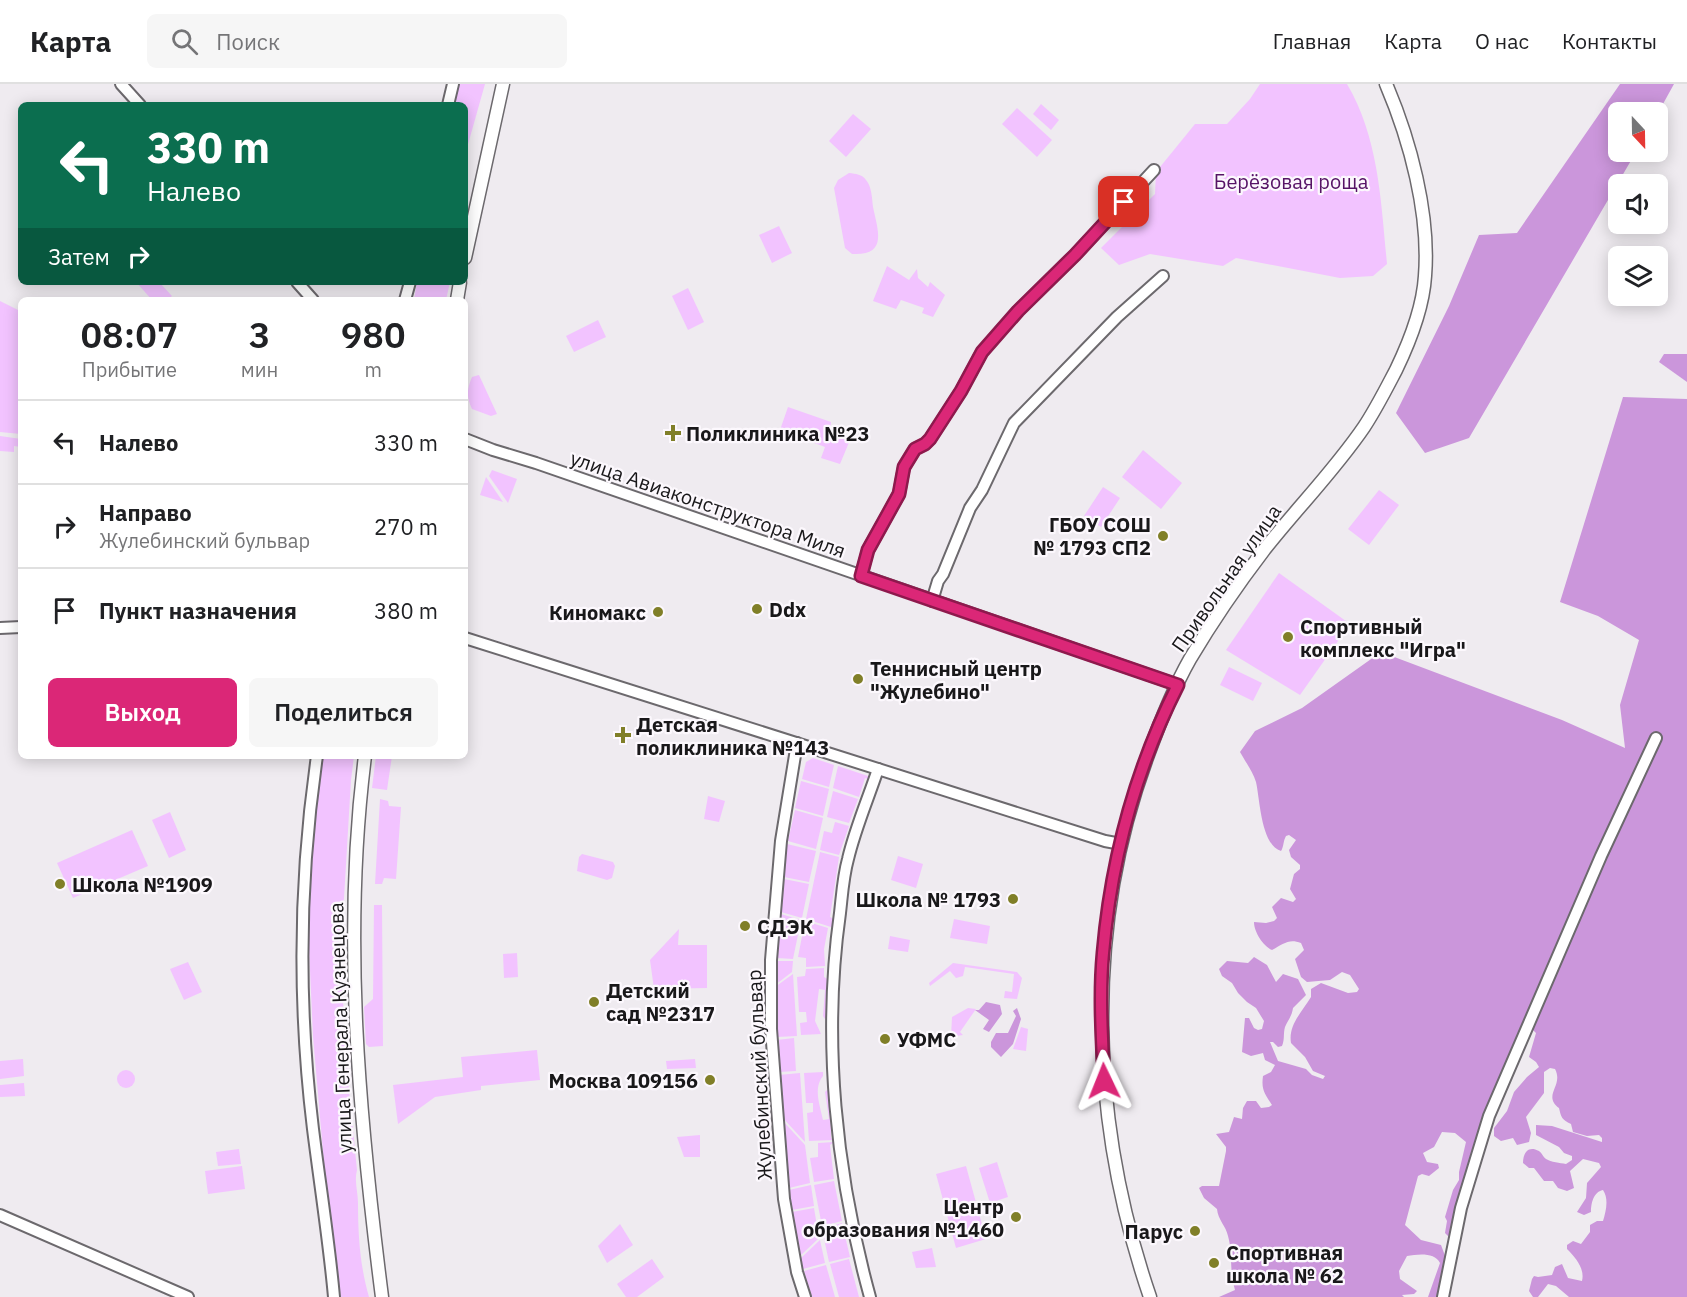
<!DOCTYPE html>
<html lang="ru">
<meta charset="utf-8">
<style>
:root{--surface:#fff;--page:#f6f6f6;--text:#202124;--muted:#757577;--line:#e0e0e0;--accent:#db2777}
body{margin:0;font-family:"IBM Plex Sans",sans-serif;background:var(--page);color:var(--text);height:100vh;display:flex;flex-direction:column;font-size:22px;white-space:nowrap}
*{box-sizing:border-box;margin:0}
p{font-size:20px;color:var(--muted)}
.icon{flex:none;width:33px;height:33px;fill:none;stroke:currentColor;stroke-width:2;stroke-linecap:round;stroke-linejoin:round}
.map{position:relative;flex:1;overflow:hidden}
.panel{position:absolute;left:18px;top:213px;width:450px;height:462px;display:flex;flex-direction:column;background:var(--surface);border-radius:9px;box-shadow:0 3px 15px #0003}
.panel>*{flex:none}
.hud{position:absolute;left:18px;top:18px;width:450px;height:183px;border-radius:9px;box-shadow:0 3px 15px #0003;background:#0b6e4f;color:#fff;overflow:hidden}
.needle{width:39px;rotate:158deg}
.controls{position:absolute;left:1608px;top:18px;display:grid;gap:12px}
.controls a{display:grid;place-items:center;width:60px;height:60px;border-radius:9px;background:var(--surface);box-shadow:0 3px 15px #0003;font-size:30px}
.pin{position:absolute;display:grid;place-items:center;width:51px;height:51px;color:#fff;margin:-26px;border-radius:12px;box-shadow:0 3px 9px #0006}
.me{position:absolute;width:66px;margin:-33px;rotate:358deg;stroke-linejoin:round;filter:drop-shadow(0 0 4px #0008)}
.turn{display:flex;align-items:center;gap:21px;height:126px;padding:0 30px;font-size:27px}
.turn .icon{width:78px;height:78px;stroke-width:2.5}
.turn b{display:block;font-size:42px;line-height:51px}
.then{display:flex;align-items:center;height:57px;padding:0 30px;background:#0003;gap:12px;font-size:22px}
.eta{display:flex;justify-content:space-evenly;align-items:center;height:102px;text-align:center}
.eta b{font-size:36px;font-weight:600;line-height:42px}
.button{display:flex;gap:12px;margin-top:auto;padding:12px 30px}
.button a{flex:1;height:69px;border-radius:9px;background:var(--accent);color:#fff;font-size:24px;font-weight:600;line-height:69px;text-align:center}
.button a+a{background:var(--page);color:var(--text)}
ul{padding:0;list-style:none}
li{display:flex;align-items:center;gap:18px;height:84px;padding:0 30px;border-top:2px solid var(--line)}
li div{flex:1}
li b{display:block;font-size:22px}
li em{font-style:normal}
header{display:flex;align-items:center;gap:36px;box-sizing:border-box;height:84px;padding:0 30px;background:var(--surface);border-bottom:2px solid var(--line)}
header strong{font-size:28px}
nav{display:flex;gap:33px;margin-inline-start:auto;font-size:21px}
.search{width:420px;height:54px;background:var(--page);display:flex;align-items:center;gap:15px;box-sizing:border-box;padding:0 21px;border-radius:9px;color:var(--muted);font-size:22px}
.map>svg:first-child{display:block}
.green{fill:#f2c3ff}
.forest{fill:#cb96db}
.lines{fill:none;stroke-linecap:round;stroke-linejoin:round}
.minor-casing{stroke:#6c696d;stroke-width:14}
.major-casing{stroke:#6c696d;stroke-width:15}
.minor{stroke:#fff;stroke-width:10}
.major{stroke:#fff;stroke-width:12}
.route-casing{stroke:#8e194d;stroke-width:15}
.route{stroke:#db2777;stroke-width:10}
.poi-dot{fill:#807f28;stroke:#fcf8fd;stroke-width:2}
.labels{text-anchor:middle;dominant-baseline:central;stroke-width:4.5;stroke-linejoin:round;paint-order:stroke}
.park-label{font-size:20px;fill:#561366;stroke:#fcf8fd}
.poi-label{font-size:20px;font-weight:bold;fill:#19181a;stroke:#fcf8fd;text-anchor:start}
.street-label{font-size:20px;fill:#19181a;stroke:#fcf8fd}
</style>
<header>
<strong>Карта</strong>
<div class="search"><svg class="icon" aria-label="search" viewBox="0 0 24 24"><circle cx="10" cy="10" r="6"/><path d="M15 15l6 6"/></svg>Поиск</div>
<nav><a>Главная</a><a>Карта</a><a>О нас</a><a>Контакты</a></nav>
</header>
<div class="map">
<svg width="1687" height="1213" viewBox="0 0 1687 1213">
<rect width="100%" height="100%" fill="#efebf0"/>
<!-- green -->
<g class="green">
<polygon points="457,0 485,0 465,71 465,21 452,21"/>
<path d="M 1260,0 L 1347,0 C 1379,54 1381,119 1387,180 L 1373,192 L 1340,194 L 1236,174 L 1223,182 L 1150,170 L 1119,181 L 1101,164 L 1155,110 L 1156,88 L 1195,40 L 1227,40 L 1250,15 Z"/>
<polygon points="1041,20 1059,36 1051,46 1033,30"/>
<polygon points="1017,24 1052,56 1037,73 1002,40"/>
<polygon points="853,30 871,45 846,73 829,57"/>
<path d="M 849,89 C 856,90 862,90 866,96 C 872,103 872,115 873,123 C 878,147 888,172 852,170 L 845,164 L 834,104 L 838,96 Z"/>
<polygon points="779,142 792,169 772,179 759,151"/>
<polygon points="887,182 909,196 917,185 918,194 928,203 930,198 945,211 933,233 922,229 924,224 901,216 896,225 873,217"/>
<polygon points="138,198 159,198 172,212 167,216 152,216 137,199"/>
<polygon points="417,198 450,198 446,216 414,216"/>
<polygon points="688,204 704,238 688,246 672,212"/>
<polygon points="0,217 18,226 21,224 21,350 0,348"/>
<polygon points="598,236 606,253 574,268 566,252"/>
<path d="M 479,291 L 497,330 L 491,332 L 472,325 C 466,312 467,305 472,293 Z"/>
<polygon points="788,323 831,338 830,347 835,352 850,356 840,380 821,374 825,363 780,346"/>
<polygon points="0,352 21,355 21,363 14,362 14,368 0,367"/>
<polygon points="1143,366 1182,399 1161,425 1122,393"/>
<polygon points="492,386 517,395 508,419 489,392"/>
<polygon points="486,393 503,418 480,411"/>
<polygon points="1103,403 1120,414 1101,443 1084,432"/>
<polygon points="1379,406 1399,421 1369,461 1348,445"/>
<polygon points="1279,489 1350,540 1300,611 1226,566"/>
<polygon points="1229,583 1262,599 1253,617 1220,601"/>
<path d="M 322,672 L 354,672 L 351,696 L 344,814 L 339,854 L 348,997 L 357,1086 C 354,1097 358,1108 358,1119 C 358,1151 360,1182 369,1213 L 339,1213 L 325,1091 L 313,952 L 308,842 L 315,732 Z"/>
<polygon points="376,672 392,672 387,706 372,704"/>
<polygon points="813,674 834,681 829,703 802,695 806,678"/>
<polygon points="838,682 871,693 870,696 865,694 859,713 833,704"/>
<polygon points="801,697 829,705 823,732 795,724"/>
<polygon points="833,707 858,715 849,739 827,733"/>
<polygon points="708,712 725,717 719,738 704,735"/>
<polygon points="380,715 388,717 389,722 401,723 396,795 384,794 382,800 375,800"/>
<polygon points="795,726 823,734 816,765 788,757"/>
<polygon points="170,728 186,766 169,774 152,736"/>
<polygon points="835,738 849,742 839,771 820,766 824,747 832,749"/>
<polygon points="132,746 148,782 73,814 57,779"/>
<polygon points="787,760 816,767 809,798 784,793"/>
<polygon points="820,768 839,773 830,833 836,836 834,844 806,835"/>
<polygon points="582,770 613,778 615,782 612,794 607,796 577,787 579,773"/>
<polygon points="898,772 923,780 916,804 891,796"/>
<polygon points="784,795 809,800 802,834 781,828"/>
<polygon points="374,821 382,821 383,962 369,963 366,960 364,923 373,915"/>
<polygon points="781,830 801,836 793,875 777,874"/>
<polygon points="954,835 990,842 987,860 950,854"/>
<polygon points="805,837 828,844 824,865 825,882 806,883 806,874 798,873"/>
<polygon points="679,845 678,861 707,861 707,904 654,905 650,876"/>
<polygon points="890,852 910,856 908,868 888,865"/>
<polygon points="517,869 518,893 504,894 503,870"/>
<polygon points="776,877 793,877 792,888 775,901"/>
<polygon points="188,878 202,908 184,916 170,885"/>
<polygon points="953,879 1017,888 1022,894 1017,915 1004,914 1005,907 1012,908 1014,890 965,883 963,892 956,894 950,887 930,902 929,899"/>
<polygon points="824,884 824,893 829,896 830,903 826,904 826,918 830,921 830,930 825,935 823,932 825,906 819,905 815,937 821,950 801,951 800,939 807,938 806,928 799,928 797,893 805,892 806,885"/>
<polygon points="793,890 797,952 777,953 775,903"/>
<polygon points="968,924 976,925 960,948 963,951 951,953 952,933"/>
<polygon points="1021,943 1028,945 1026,967 1013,965"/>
<polygon points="794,954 796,987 779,988 777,956"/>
<polygon points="537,966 540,996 481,1002 481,1006 435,1013 398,1040 393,1001 463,993 461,973"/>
<polygon points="23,975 24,992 0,995 0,977"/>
<polygon points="695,975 696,984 667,985 666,977"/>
<circle cx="126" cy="995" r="9"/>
<path d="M 823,988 L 823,992 C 813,1004 820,1021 823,1036 L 829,1035 L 825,1008 L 827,1006 L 830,1008 L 831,1054 L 834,1056 L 809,1057 L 807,1029 L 813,1028 L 813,1019 L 806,1019 L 804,989 Z"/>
<polygon points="800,989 805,1058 782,1033 779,991"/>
<polygon points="24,999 25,1012 0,1013 0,1001"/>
<polygon points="782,1036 805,1061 810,1099 789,1104"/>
<polygon points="700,1051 700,1073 684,1073 677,1053"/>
<polygon points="834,1058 830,1061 834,1095 814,1098 810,1074 818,1073 818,1059"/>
<polygon points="239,1065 241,1080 218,1082 216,1068"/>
<polygon points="997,1078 1008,1113 990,1119 979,1084"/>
<polygon points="242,1082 245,1105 208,1110 205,1087"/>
<polygon points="966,1082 986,1155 956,1164 936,1090"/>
<polygon points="834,1097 842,1137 822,1142 814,1101"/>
<polygon points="811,1101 814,1122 792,1126 789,1106"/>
<polygon points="814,1124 819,1154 800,1172 792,1128"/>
<polygon points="842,1139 850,1173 829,1178 822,1145"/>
<polygon points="620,1140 633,1161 607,1179 598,1162"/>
<polygon points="820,1156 825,1179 803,1185 801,1174"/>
<polygon points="932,1164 936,1183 916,1184 912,1168"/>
<polygon points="652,1175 664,1193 637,1213 626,1213 617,1200"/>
<polygon points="849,1175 859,1213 839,1213 830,1180"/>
<polygon points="826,1181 835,1213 812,1213 804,1187"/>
</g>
<!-- forest -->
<g class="forest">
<polygon points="1620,0 1674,0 1658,29 1618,28 1618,68 1636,68 1469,354 1425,369 1396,329 1449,222 1479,151 1517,149"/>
<polygon points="1664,270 1687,270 1687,298 1659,278"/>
<path d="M 1623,313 L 1687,315 L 1687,1213 L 1569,1213 L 1556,1202 L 1548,1200 L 1538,1213 L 1533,1213 L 1529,1207 L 1532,1195 L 1534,1192 L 1538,1193 L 1552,1191 L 1555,1183 L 1562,1180 L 1568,1194 L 1582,1197 C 1585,1185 1576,1174 1567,1165 L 1567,1161 L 1573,1157 L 1581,1160 L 1590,1148 L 1590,1141 L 1597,1137 L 1603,1137 C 1606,1127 1609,1115 1603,1106 C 1593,1108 1591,1120 1591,1128 L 1584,1131 L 1577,1128 L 1586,1114 L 1587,1099 L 1601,1083 L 1599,1079 L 1583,1075 L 1570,1087 L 1574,1104 L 1567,1107 L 1558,1104 L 1553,1097 L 1544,1097 L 1534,1084 L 1529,1084 L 1523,1079 C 1523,1069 1528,1061 1539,1067 C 1542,1069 1543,1073 1546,1075 C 1551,1078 1560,1079 1566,1080 L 1572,1076 L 1572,1072 L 1564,1069 L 1559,1063 L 1536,1051 L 1536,1041 L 1552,1042 L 1602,1058 L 1602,1054 L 1599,1051 L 1587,1052 L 1573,1048 L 1571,1040 C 1562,1036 1561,1033 1559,1024 C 1542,1011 1564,1002 1555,985 L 1550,984 L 1544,988 L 1544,1009 L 1526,1033 L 1531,1049 L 1529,1058 L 1517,1061 L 1513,1054 L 1501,1057 L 1494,1052 L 1494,1044 L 1507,1027 L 1514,1008 L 1527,993 L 1539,983 L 1536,978 L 1529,973 L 1536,949 L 1533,946 L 1529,946 L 1483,1047 L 1477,1052 L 1478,1060 L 1455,1126 L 1454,1148 L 1452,1151 L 1448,1152 L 1445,1149 L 1447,1137 L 1445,1133 L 1453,1106 L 1459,1096 L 1459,1088 L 1466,1058 L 1455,1049 L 1442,1048 L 1434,1063 L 1423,1069 L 1427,1078 L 1438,1080 L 1439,1084 L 1429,1092 L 1422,1090 L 1418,1092 L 1405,1141 L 1421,1156 L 1441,1161 L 1447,1177 L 1439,1213 L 1428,1213 L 1440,1179 C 1435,1168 1418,1170 1407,1172 L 1399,1187 L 1400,1195 L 1417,1207 L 1414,1210 L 1402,1211 L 1404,1213 L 1219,1213 L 1235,1206 C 1229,1186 1233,1169 1228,1152 C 1226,1142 1218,1136 1217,1125 L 1204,1114 L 1199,1104 L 1202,1102 L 1219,1102 L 1226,1067 L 1226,1063 L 1216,1050 L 1229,1048 L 1234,1033 L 1242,1035 L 1243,1024 L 1247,1017 L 1256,1017 L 1261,1024 L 1269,1023 L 1272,1021 C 1265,1010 1261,1006 1263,992 L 1271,988 L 1275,981 L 1265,976 L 1263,969 L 1251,972 L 1242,968 L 1245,934 L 1249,934 L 1254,944 L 1258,946 L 1262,945 L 1264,937 L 1256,924 L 1247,918 L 1238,909 L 1232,899 L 1222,892 L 1219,885 L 1227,877 L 1248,879 L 1254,873 L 1267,881 L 1276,898 L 1283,890 L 1298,895 L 1306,911 L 1293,924 C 1292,932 1288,936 1285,943 C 1283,950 1285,955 1282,962 L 1278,963 L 1273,958 L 1270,958 L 1278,977 L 1306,985 L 1312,991 L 1323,995 L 1325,992 L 1313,987 L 1305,973 L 1291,959 C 1288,941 1302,928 1311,913 L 1311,905 L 1321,899 L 1348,909 L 1357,908 L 1359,905 L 1350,891 L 1342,888 L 1330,896 L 1307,898 L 1301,893 L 1295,875 L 1304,866 L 1301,859 C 1289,854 1283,860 1272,866 C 1263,862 1254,848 1254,838 L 1266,839 L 1274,837 L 1277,834 L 1272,823 L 1281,814 L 1293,818 L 1296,815 L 1290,805 L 1294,790 L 1300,785 L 1300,781 L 1291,773 L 1289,766 L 1296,756 L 1289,751 L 1286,752 C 1283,757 1284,762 1281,767 C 1261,761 1260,716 1256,698 C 1253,688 1245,677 1240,668 L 1255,647 L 1302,624 L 1381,568 L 1562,636 L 1625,664 L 1620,621 L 1639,556 L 1598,532 L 1560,518 Z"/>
<polygon points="986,918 1000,921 1002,930 989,948 983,945 989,936 975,926 979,926"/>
<polygon points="1017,924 1021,935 1013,960 1001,973 991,963 991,958 996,949 1008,949 1016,932 1013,927"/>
</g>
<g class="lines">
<!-- minor casing -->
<g class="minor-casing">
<g id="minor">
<polyline points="121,0 140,21"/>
<polyline points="448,21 453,0"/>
<polyline points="297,198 313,216"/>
<polyline points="405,216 410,198"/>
<polyline points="465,355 493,366 536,379 1178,601"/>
<polyline points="861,492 868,466 899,410 904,383 915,365 925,360 930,355 961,307 982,268 1018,227 1075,171 1154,86"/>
<polyline points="932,517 938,497 943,490 970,424 982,406 1014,339 1117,233 1163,192"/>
<polyline points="0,544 21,543"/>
<polyline points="465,554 1105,757 1121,760"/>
<polyline points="797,659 781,757 771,876 771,945 784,1115 797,1188 805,1213"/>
<path d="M 317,672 C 299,795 298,922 313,1045 C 320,1101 329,1157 334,1213"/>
<polyline points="0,1131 188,1213"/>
<path d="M 870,1213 C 836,1090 822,956 840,829 C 842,812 843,793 848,775 C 855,745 868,715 878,685"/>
<polyline points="1443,1213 1461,1124 1489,1032 1601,772 1656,654"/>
</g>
</g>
<!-- major casing -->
<g class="major-casing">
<g id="major">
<polyline points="465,174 503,0"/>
<polyline points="457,216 460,198"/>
<path d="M 365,672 C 342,853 359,1033 382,1213"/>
<path d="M 1150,1213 C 1090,1038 1083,845 1148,671 C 1160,638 1173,605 1190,575 C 1212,538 1238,500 1264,466 C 1297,424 1334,387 1364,343 C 1376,325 1386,305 1396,286 C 1410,257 1423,225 1425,192 C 1430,130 1410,56 1386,0"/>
</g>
</g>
<!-- minor -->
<use href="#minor" class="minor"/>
<!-- major -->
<use href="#major" class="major"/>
</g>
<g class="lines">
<!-- route casing -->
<g class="route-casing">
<path id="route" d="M 1104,997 C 1102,955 1099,911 1103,869 C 1111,776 1136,684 1178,601 L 861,492 L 868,466 L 899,410 L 904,383 L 915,365 L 925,360 L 930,355 L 961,307 L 982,268 L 1018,227 L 1075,171 L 1124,118"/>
</g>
<!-- route -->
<use href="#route" class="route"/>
</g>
<!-- markers -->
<g class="poi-dot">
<path d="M670 340h6v6h6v6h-6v6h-6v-6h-6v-6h6z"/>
<circle cx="1163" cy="452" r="6"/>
<circle cx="757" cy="525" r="6"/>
<circle cx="658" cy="528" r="6"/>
<circle cx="1288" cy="553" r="6"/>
<circle cx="858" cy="595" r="6"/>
<path d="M620 642h6v6h6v6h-6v6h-6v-6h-6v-6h6z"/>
<circle cx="60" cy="800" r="6"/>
<circle cx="1013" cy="815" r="6"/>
<circle cx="745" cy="842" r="6"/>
<circle cx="594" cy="918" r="6"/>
<circle cx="885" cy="955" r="6"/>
<circle cx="710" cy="996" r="6"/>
<circle cx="1016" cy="1133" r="6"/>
<circle cx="1195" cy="1147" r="6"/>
<circle cx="1214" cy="1179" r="6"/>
</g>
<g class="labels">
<!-- park labels -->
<g class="park-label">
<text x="1291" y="97">Берёзовая роща</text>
</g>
<!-- poi labels -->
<g class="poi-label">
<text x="686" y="349">Поликлиника №23</text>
<text x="1151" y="440" text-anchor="end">ГБОУ СОШ<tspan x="1151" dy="23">№ 1793 СП2</tspan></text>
<text x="769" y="525">Ddx</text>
<text x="646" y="528" text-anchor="end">Киномакс</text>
<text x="1300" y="542">Спортивный<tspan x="1300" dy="23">комплекс "Игра"</tspan></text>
<text x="870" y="584">Теннисный центр<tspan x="870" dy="23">"Жулебино"</tspan></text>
<text x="636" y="640">Детская<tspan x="636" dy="23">поликлиника №143</tspan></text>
<text x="72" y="800">Школа №1909</text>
<text x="1001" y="815" text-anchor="end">Школа № 1793</text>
<text x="757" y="842">СДЭК</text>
<text x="606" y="906">Детский<tspan x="606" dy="23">сад №2317</tspan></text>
<text x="897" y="955">УФМС</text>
<text x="698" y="996" text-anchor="end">Москва 109156</text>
<text x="1004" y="1122" text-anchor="end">Центр<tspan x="1004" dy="23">образования №1460</tspan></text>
<text x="1183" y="1147" text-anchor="end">Парус</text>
<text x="1226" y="1168">Спортивная<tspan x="1226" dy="23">школа № 62</tspan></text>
</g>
<!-- street labels -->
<g class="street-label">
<text transform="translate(708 420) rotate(19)">улица Авиаконструктора Миля</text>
<text transform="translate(1226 494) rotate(-55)">Привольная улица</text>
<text transform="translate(340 944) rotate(-92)">улица Генерала Кузнецова</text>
<text transform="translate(759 991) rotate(-93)">Жулебинский бульвар</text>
</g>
</g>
</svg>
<div class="controls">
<a><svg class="needle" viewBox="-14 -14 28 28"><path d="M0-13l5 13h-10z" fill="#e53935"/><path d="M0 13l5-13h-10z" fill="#757577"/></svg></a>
<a><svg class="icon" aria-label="sound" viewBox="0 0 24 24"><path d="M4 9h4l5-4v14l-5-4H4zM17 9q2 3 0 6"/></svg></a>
<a><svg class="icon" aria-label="layers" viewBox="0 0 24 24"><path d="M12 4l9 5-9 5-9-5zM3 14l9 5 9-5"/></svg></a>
</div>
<div class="pin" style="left:1124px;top:118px;background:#d93025"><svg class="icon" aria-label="arrive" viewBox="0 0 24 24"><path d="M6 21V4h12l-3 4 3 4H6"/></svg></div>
<svg class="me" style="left:1104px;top:997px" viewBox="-20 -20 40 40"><path d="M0-17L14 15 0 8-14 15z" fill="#db2777" stroke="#fff" stroke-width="4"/></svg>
<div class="hud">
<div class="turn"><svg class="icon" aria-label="left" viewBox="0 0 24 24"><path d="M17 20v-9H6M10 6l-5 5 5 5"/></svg><div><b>330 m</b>Налево</div></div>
<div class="then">Затем<svg class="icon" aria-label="right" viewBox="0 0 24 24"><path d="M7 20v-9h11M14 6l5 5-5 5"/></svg></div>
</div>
<section class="panel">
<div class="eta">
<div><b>08:07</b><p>Прибытие</p></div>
<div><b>3</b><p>мин</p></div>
<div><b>980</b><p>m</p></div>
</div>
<ul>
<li><svg class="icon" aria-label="left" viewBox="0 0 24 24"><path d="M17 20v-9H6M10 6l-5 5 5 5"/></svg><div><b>Налево</b></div><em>330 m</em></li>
<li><svg class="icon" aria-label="right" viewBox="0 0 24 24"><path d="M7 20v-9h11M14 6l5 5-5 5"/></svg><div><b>Направо</b><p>Жулебинский бульвар</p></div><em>270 m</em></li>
<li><svg class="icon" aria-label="arrive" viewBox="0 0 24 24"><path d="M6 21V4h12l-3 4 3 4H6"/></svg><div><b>Пункт назначения</b></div><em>380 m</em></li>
</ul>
<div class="button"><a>Выход</a><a>Поделиться</a></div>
</section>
</div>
